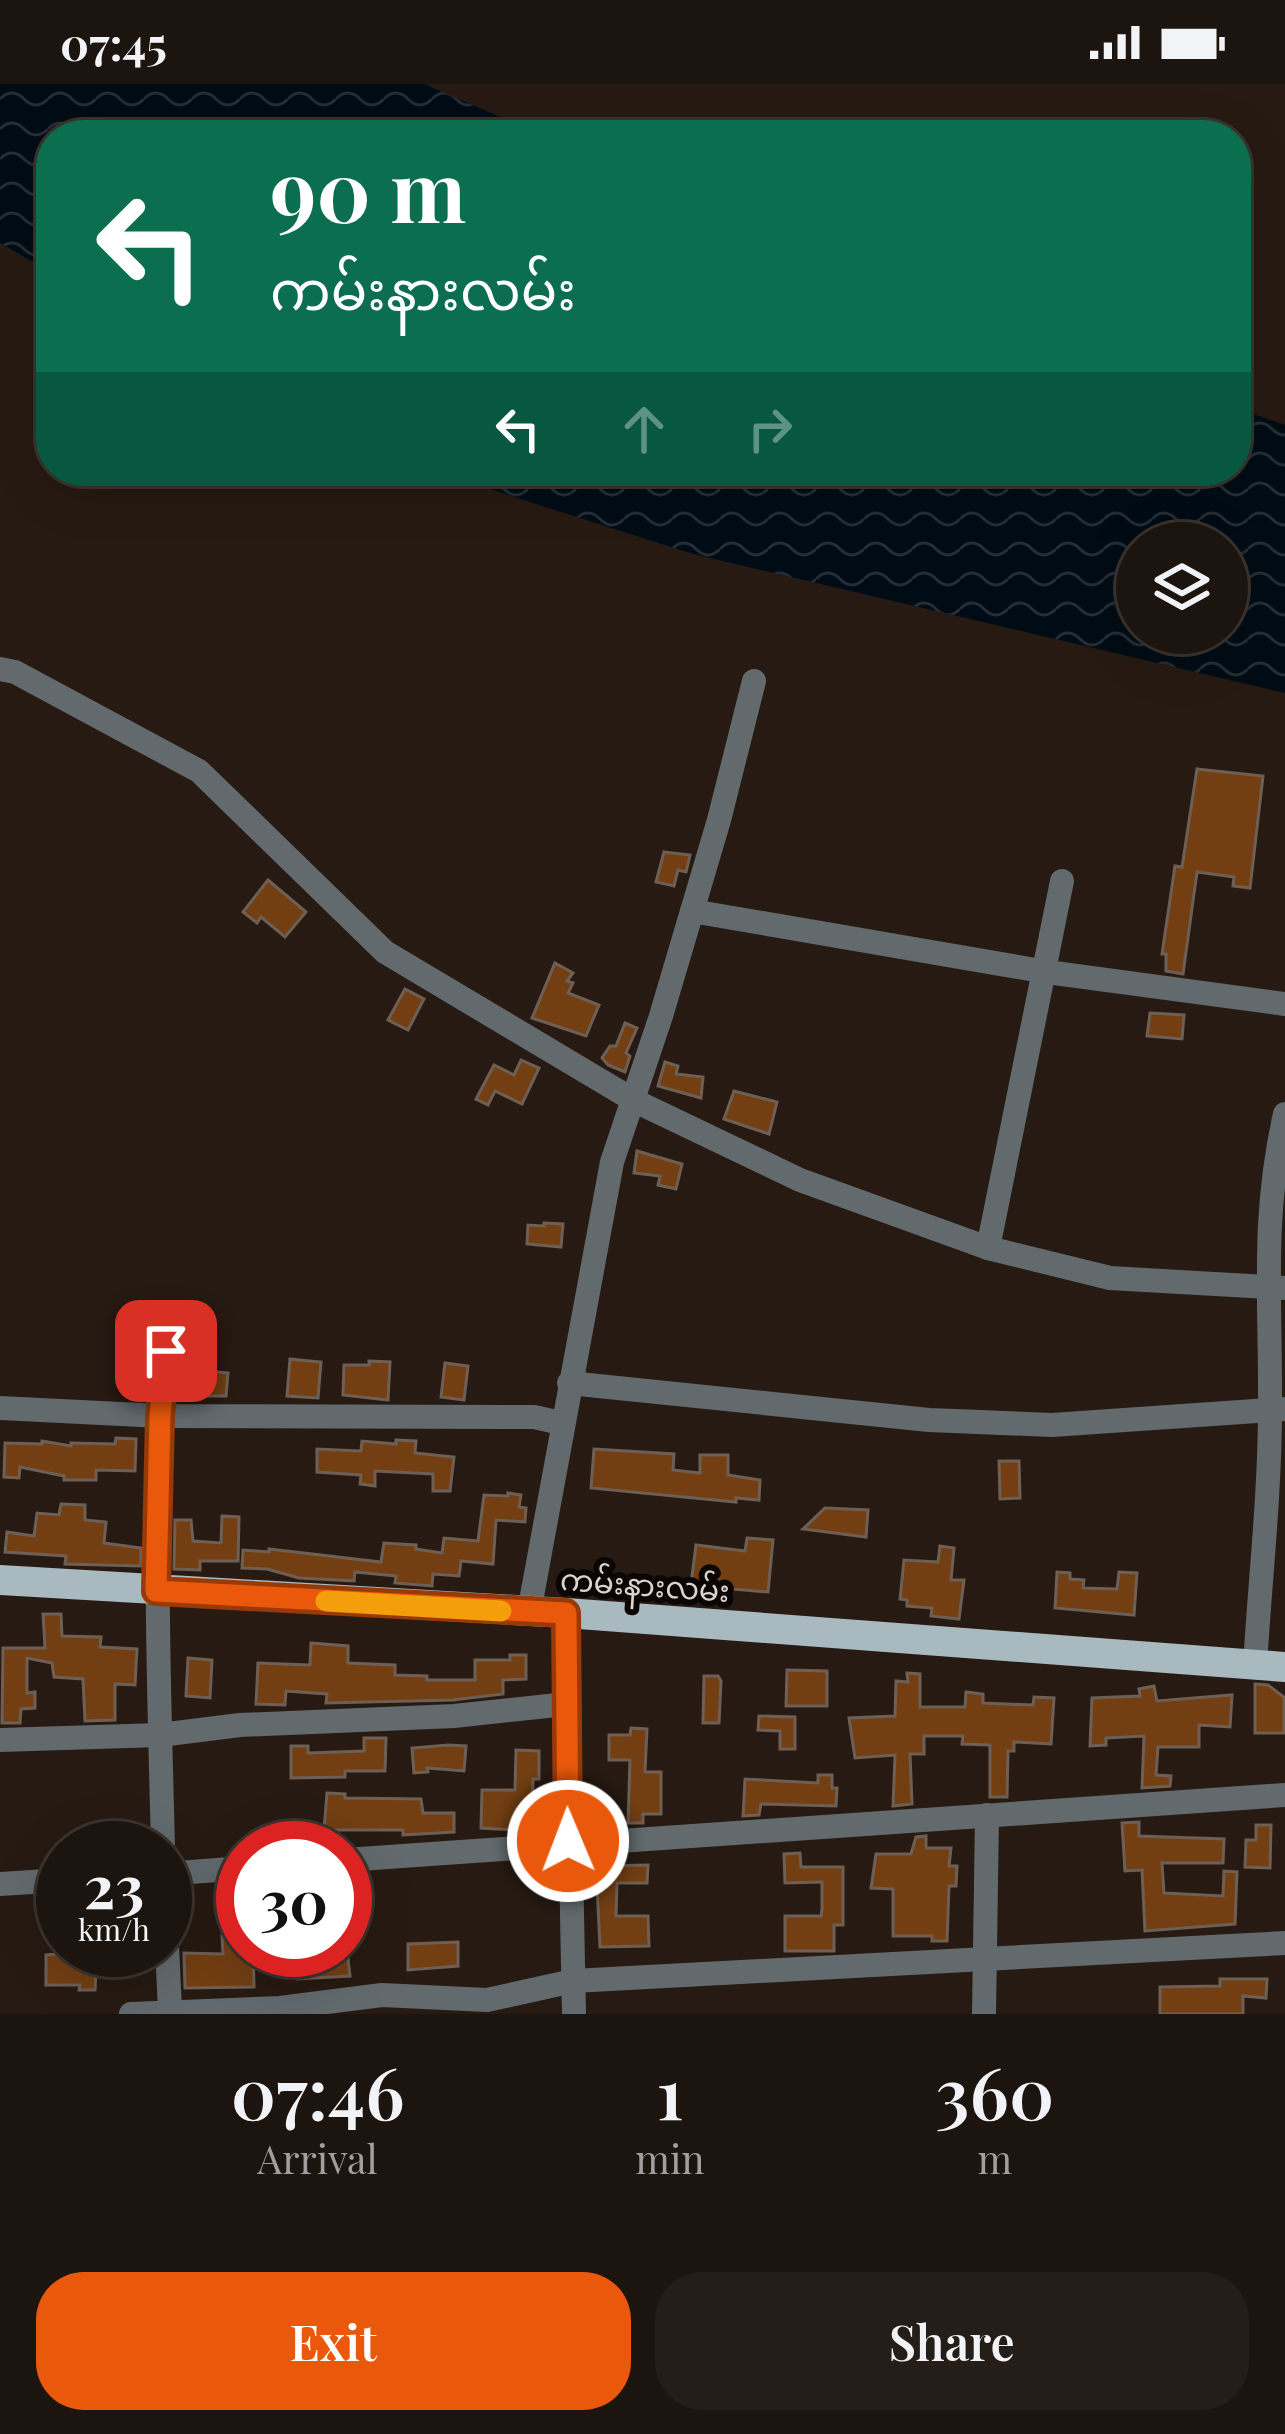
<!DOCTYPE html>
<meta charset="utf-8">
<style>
:root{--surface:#1c140e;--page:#251d17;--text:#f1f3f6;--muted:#a09e9e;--line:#3a332e;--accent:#ea580c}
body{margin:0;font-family:"Playfair Display","Noto Sans Myanmar",serif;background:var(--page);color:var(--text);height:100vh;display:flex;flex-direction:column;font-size:45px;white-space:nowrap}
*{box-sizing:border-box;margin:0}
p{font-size:39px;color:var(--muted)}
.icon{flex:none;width:66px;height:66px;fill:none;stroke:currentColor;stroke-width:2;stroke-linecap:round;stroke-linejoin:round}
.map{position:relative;height:1930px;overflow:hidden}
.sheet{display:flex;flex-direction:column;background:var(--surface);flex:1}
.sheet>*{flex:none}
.banner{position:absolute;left:36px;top:36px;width:1215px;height:366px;border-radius:48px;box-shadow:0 12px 48px #0002,0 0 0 3px var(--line);background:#0b6e4f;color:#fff;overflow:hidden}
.fabs{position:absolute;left:1116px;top:438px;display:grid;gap:24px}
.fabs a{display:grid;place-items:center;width:132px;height:132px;border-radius:50%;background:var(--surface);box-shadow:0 12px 48px #0002,0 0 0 3px var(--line);font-size:60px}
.speed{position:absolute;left:36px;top:1737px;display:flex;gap:24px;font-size:60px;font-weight:700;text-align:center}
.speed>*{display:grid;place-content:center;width:156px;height:156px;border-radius:50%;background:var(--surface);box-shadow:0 12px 48px #0002,0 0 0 3px var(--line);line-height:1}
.speed small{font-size:30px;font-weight:400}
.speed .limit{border:18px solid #d22;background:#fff;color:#111}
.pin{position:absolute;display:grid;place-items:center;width:102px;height:102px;color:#fff;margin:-51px;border-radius:24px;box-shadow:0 6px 18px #0006}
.me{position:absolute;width:132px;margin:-66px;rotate:359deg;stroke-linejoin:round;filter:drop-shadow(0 0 9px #0008)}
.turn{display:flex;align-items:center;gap:42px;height:252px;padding:0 36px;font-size:54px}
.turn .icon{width:156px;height:156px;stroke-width:2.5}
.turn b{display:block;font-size:84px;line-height:102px}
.lanes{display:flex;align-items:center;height:114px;padding:0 36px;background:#0003;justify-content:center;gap:60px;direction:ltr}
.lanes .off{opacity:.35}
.eta{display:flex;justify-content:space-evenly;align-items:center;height:204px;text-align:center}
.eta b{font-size:72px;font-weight:600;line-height:84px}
.primary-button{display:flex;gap:24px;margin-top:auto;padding:24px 36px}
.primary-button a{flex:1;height:138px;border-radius:48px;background:var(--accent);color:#fff;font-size:48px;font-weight:600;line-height:138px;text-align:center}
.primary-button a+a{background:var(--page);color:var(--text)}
.status{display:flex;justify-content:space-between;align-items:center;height:84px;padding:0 60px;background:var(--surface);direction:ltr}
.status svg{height:33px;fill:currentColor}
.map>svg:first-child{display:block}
.water{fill:url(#water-waves);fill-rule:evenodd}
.building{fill:#723e12;stroke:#6e5f55;stroke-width:3}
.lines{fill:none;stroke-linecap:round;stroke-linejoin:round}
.minor{stroke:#626a6e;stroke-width:24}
.major{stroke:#a9b9c0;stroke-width:30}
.route-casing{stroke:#983908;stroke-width:30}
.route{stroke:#ea580c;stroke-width:21}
.slow{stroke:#f59e0b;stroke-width:21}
.labels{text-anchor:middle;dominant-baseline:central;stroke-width:12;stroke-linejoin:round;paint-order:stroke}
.street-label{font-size:30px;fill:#dbd3cd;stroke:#0b0604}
</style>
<div class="status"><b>07:45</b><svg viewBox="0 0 49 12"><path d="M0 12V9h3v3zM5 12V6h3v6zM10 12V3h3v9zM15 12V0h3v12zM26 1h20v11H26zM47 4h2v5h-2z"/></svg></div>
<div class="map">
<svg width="1285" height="1930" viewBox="0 0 1285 1930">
<defs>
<pattern id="water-waves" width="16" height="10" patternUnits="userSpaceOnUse" patternTransform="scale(3)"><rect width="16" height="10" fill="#000c15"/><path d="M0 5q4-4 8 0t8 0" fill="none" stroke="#252e36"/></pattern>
</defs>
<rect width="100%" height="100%" fill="#261a12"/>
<!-- water -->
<g class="water">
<polygon points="0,0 424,0 542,51 51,51 51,188 0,159"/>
<path d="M 1236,324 L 1285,341 L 1285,609 L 693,470 L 433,387 L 1236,387 ZM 1137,459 L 1227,459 L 1227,549 L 1137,549 Z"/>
</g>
<!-- building -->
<g class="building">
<polygon points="1197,685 1263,692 1250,804 1233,802 1234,793 1197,788 1183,890 1166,887 1166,870 1162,870 1175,782 1182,783"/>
<polygon points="664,768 690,771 686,788 678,786 674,802 656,798"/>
<polygon points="268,796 306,828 285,853 261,833 257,839 243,828"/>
<polygon points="555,879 573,889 567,897 573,899 568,909 599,921 586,952 532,934"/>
<polygon points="405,905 424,915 408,946 388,936"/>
<polygon points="1150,929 1184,931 1182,955 1147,952"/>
<polygon points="625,939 637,944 626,969 630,972 625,988 608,981 602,974 610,962 616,962"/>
<polygon points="521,976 539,984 522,1020 495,1007 488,1021 476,1015 494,981 514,991"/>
<polygon points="665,978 678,982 676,990 703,993 701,1014 658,1002"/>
<polygon points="734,1007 777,1018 769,1050 724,1035"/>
<polygon points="637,1067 682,1080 676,1105 658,1101 660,1092 634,1089"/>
<polygon points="544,1139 563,1140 561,1163 527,1160 528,1141 544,1142"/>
<polygon points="290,1275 321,1278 318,1314 287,1312"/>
<polygon points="369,1277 390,1278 388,1316 343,1311 344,1281 369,1281"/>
<polygon points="445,1279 468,1282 464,1316 441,1313"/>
<polygon points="181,1284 228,1289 226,1312 179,1312"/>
<polygon points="116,1354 136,1355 135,1387 96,1386 96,1396 64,1396 64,1392 20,1383 19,1394 4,1393 5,1359 42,1360 42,1357 71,1362 71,1359 115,1360"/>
<polygon points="396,1356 416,1357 415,1369 454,1373 450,1407 433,1407 433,1390 375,1387 375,1402 360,1400 361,1391 317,1388 317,1365 361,1367 362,1357 396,1360"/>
<polygon points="594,1365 674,1370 673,1386 700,1389 700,1371 728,1371 728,1391 760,1396 759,1416 736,1414 736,1418 591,1404"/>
<polygon points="999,1377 1019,1377 1020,1414 1000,1415"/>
<polygon points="508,1409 521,1411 519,1423 526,1424 525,1438 496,1436 493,1480 461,1477 459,1492 433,1490 432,1502 395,1499 396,1492 355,1488 354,1497 299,1494 267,1485 242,1484 243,1466 269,1468 269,1465 381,1478 384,1459 416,1461 416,1465 442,1469 444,1454 478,1457 484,1411 508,1412"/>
<polygon points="61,1420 85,1421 85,1436 106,1438 104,1459 141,1464 141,1482 65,1480 66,1472 5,1468 7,1448 34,1452 37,1429 59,1431"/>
<polygon points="825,1424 868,1426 866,1453 803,1445"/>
<polygon points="222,1432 239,1433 238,1477 200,1477 200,1486 174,1485 175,1436 191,1436 193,1457 221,1459"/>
<polygon points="747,1454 773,1456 768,1508 721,1504 719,1519 689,1516 696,1461 745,1467"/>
<polygon points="940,1462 954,1464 951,1496 964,1496 959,1535 931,1532 932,1524 907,1522 907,1516 900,1515 904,1476 938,1478"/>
<polygon points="1057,1488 1070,1489 1070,1495 1084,1496 1083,1504 1117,1505 1119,1488 1137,1489 1134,1531 1055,1524"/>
<polygon points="43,1530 61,1530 62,1552 101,1553 100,1563 137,1565 135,1601 115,1600 115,1636 85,1637 83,1595 54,1593 52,1579 27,1574 27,1609 35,1608 35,1624 21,1625 20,1639 2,1639 3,1564 45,1564"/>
<polygon points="311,1559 348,1562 348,1579 395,1581 395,1591 427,1592 427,1596 475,1596 475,1576 510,1576 510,1571 526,1571 526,1595 503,1596 503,1610 453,1616 326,1619 327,1610 286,1607 285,1621 256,1620 258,1579 310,1581"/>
<polygon points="188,1574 212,1576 210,1614 186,1612"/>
<polygon points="787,1586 827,1587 827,1622 786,1622"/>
<polygon points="907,1589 920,1590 920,1623 965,1623 966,1608 983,1610 983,1619 1033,1621 1034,1613 1054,1614 1051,1660 1014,1658 1014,1667 1008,1667 1007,1713 990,1713 990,1661 962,1660 963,1652 924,1652 924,1670 910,1670 912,1720 893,1722 895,1671 855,1674 849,1634 895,1632 896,1597 908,1598"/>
<polygon points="704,1592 718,1592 721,1597 719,1639 703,1639"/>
<polygon points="1255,1600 1268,1601 1284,1613 1284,1649 1255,1649"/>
<polygon points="1154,1602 1157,1617 1232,1611 1230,1643 1199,1641 1199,1663 1158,1663 1156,1691 1171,1692 1170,1702 1142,1704 1144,1652 1106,1654 1106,1661 1090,1662 1092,1614 1140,1612 1139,1605"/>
<polygon points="759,1632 795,1633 795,1665 780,1665 780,1647 758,1646"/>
<polygon points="631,1644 647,1645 645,1688 661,1688 661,1730 643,1730 643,1739 628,1739 630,1676 609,1676 609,1651 630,1651"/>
<polygon points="364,1654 386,1654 385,1687 345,1687 345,1693 291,1694 291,1662 308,1662 308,1669 364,1667"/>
<polygon points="448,1661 466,1662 464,1687 427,1684 428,1688 414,1689 412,1664"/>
<polygon points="516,1666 539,1667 539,1695 533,1695 532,1747 481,1744 482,1706 515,1706"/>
<polygon points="818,1691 832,1691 832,1704 837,1704 836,1722 761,1720 759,1731 743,1732 745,1695 818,1699"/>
<polygon points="327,1709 345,1710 345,1714 421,1715 423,1729 454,1729 454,1748 403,1751 403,1746 324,1746"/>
<polygon points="1139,1738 1139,1752 1224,1755 1223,1779 1162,1779 1164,1809 1223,1812 1224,1787 1237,1788 1235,1840 1145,1847 1142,1786 1125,1787 1122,1739"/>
<polygon points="1256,1741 1271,1741 1270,1784 1245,1783 1246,1756 1256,1756"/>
<polygon points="926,1752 926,1764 951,1764 949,1782 957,1782 956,1802 949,1802 947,1857 932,1857 932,1852 893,1852 893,1805 871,1804 876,1770 911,1770 916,1753"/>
<polygon points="800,1769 801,1783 843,1783 843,1841 834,1841 834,1867 785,1867 785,1832 821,1832 822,1825 822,1798 785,1799 784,1770"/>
<polygon points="648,1781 647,1799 617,1799 616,1832 648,1832 649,1862 600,1863 596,1782"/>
<polygon points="243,1851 243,1866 253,1866 254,1903 185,1904 184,1869 223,1870 222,1852"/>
<polygon points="458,1858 458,1882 408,1886 408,1860"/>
<polygon points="295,1866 347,1866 350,1892 297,1895"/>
<polygon points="81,1868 97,1869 95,1906 79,1906 80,1901 46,1901 46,1871"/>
<polygon points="1220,1895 1267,1895 1266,1914 1243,1912 1243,1930 1160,1930 1160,1903 1220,1902"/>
</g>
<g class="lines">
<!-- minor -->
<g class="minor">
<polyline points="0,585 15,588 199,687 385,868 635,1017 800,1096 988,1164 1110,1194 1285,1204"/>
<polyline points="692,827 1047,888 1285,920"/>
<polyline points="988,1164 1062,797"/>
<polyline points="569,1299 929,1336 1052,1341 1285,1325"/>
<polyline points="0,1324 161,1332 534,1333 561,1339"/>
<polyline points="529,1528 612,1078 661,932 719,736 754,597"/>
<polyline points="566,1529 574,1930"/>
<path d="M 1255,1582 C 1260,1496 1270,1410 1270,1324 C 1271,1218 1261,1136 1285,1030"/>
<polyline points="0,1656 160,1651 240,1641 454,1632 566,1620"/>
<path d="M 163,1764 C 159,1598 152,1432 166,1267"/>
<polyline points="345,1776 1285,1711"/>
<polyline points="165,1790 243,1784"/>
<polyline points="0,1800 63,1796"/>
<polyline points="165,1819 170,1927"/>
<polyline points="131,1930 280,1924 382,1911 487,1916 573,1897 1285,1859"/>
<polyline points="984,1930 987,1731"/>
</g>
<!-- major -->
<polyline class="major" points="0,1496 566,1529 1285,1583"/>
</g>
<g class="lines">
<!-- route casing -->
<g class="route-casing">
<polyline id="route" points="166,1267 160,1332 156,1507 566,1529 568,1757"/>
</g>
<!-- route -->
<use href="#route" class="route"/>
<!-- slow -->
<polyline class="slow" points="326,1517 501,1527"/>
</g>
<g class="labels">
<!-- street labels -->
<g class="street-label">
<text transform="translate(645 1500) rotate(4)">ကမ်းနားလမ်း</text>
</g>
</g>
</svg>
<div class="fabs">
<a><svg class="icon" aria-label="layers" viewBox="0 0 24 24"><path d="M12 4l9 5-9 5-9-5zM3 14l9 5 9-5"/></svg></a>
</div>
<div class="speed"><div>23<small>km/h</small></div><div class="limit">30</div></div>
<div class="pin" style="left:166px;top:1267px;background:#d93025"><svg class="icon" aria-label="arrive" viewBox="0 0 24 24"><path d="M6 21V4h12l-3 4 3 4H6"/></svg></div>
<svg class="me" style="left:568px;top:1757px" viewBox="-20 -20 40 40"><circle r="17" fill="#ea580c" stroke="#fff" stroke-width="3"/><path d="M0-11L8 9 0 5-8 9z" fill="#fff"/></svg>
<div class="banner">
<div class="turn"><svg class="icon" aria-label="left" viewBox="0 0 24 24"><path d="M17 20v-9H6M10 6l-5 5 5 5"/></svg><div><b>90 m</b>ကမ်းနားလမ်း</div></div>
<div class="lanes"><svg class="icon" aria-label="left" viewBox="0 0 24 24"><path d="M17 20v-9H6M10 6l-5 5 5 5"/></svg><svg class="icon off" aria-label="ahead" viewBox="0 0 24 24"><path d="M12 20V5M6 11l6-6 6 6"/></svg><svg class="icon off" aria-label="right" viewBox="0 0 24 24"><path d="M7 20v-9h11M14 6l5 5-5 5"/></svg></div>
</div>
</div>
<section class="sheet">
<div class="eta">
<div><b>07:46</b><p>Arrival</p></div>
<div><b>1</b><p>min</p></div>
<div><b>360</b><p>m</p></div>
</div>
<div class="primary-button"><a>Exit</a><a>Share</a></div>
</section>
